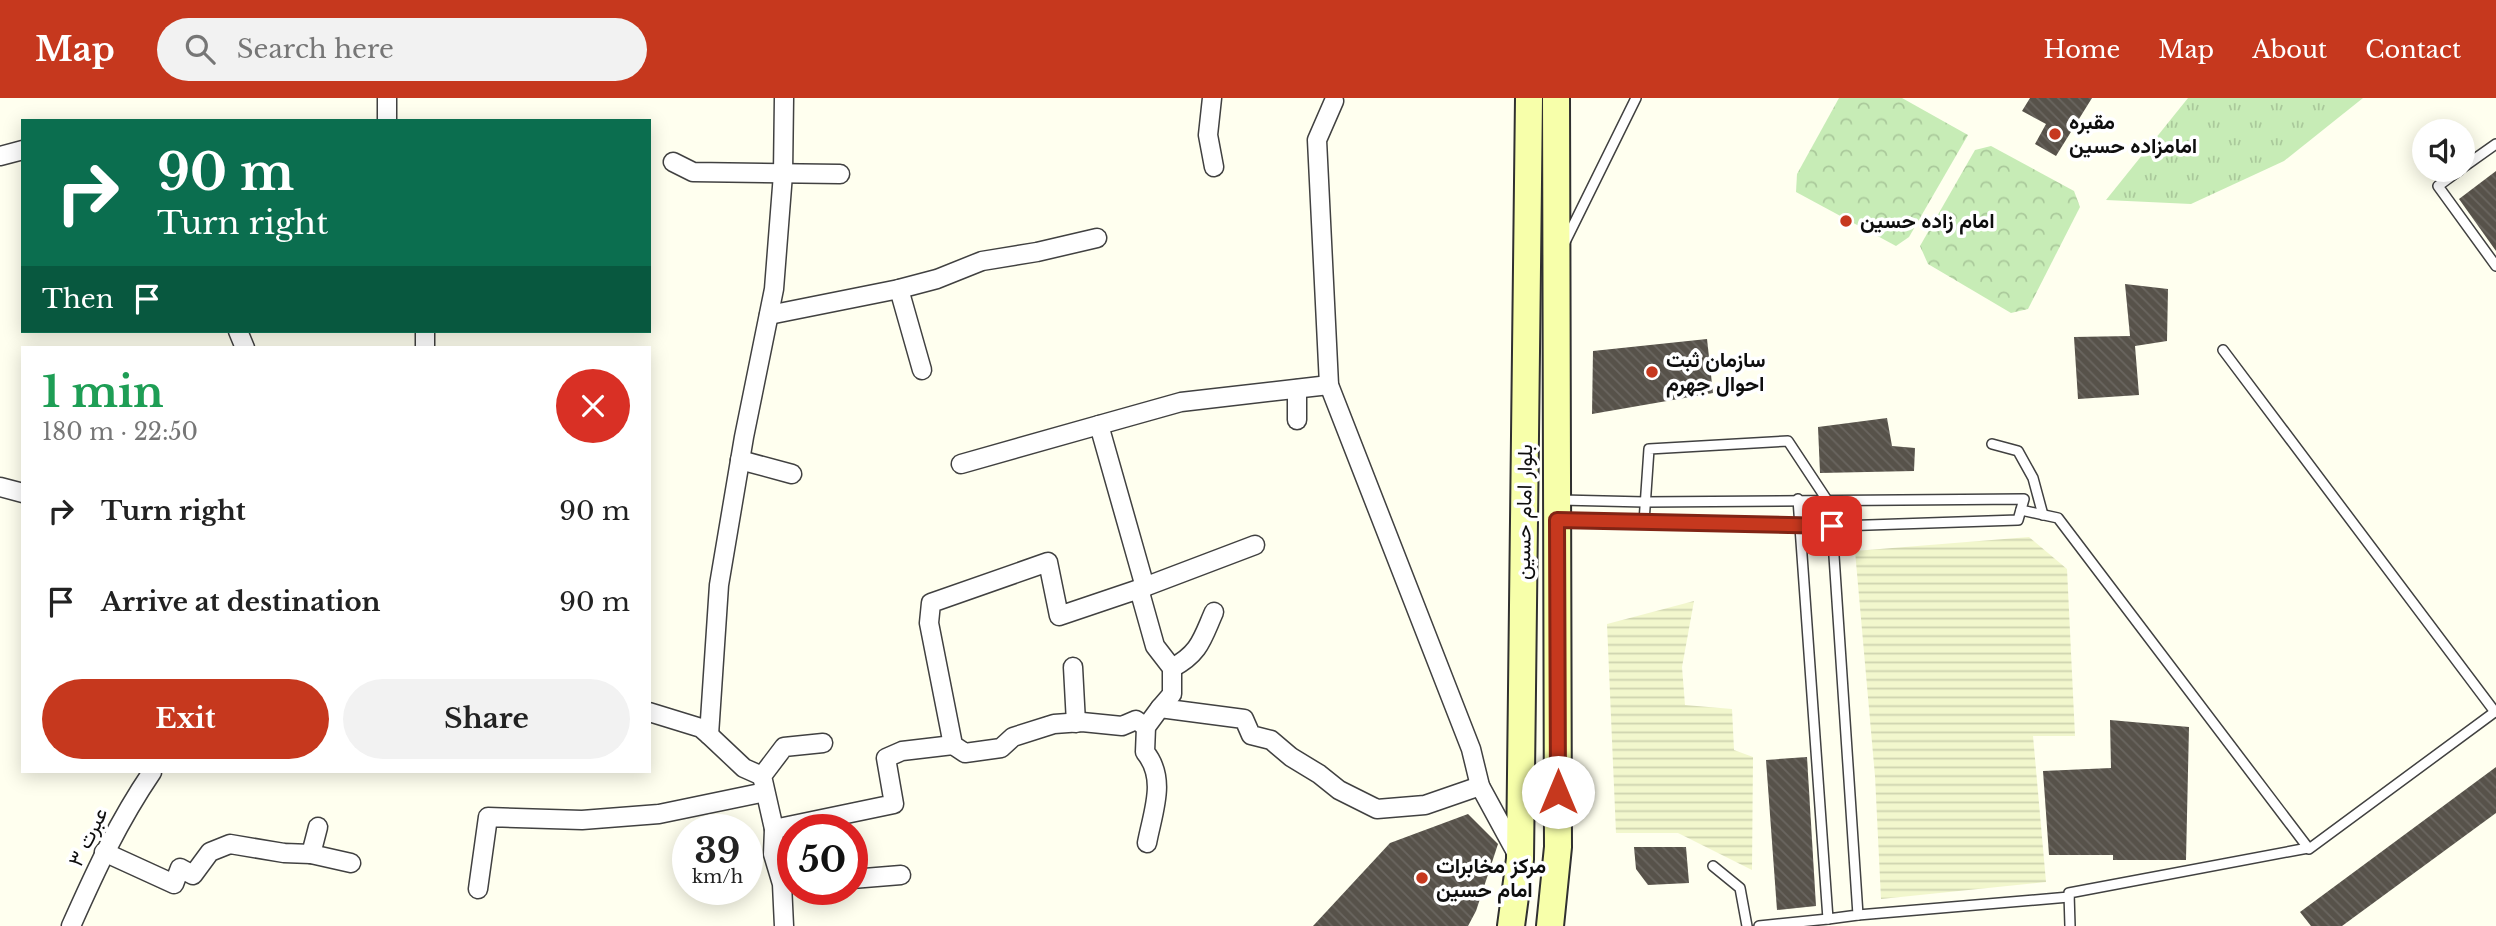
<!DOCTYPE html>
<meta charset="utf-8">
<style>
:root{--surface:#fff;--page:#f2f2f2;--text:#222;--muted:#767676;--accent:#c6381e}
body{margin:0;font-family:"Libre Baskerville",Vazirmatn,serif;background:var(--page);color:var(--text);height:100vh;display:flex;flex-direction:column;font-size:26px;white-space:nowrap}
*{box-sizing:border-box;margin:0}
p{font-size:23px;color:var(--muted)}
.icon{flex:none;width:38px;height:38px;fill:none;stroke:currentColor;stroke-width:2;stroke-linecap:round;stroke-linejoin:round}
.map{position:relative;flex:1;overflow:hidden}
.sheet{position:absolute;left:21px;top:248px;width:630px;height:427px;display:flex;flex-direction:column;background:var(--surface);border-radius:0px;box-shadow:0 4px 18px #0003}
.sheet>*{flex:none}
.top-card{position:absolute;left:21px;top:21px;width:630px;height:214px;border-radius:0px;box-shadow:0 4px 18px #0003;background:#0b6e4f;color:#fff;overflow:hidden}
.buttons{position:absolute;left:2412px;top:21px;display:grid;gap:14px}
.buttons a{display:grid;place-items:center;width:63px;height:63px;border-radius:50%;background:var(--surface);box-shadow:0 4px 18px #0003;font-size:35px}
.speed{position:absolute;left:672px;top:716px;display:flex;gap:14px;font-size:35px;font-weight:700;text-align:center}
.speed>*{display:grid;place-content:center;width:91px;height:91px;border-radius:50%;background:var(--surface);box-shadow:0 4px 18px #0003;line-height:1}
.speed small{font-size:18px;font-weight:400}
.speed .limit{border:10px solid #d22;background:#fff;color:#111}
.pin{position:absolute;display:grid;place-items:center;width:60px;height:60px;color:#fff;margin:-30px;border-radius:14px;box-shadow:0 4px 10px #0006}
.me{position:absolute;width:77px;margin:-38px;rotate:0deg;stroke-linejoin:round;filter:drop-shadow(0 0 5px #0008)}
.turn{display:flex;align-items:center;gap:24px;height:147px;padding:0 21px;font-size:32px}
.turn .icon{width:91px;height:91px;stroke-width:2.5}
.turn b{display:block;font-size:49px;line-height:60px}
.then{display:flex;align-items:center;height:66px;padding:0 21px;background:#0003;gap:14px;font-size:26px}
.round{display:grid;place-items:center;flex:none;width:74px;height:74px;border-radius:37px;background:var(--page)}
.head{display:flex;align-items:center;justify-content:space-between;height:119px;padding:0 21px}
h1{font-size:42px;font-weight:700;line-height:52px;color:#1e9e55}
.button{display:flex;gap:14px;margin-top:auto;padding:14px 21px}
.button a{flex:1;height:80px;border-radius:42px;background:var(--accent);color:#fff;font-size:28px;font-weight:700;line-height:80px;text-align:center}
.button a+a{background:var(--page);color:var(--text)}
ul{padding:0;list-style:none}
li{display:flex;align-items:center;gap:21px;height:91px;padding:0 21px}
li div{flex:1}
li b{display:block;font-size:26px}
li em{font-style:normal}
header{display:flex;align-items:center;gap:42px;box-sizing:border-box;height:98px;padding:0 35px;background:var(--accent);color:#fff}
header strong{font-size:33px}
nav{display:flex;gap:38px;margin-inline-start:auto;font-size:24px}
.search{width:490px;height:63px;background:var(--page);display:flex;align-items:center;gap:18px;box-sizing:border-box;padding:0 24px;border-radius:38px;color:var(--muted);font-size:26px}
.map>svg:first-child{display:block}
.farmland{fill:url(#farmland-rules)}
.grass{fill:url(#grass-tufts)}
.park{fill:url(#park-crowns)}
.building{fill:url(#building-back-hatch)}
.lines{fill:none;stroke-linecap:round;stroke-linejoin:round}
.service-casing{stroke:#414141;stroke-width:12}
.minor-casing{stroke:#414141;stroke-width:21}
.secondary-casing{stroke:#303030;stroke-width:30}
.service{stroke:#fff;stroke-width:9}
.minor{stroke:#fff;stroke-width:18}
.secondary{stroke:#f7ffaa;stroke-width:26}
.route-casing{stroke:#812414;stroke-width:18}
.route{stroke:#c6381e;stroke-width:12}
.poi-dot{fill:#c6381e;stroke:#fff;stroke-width:2.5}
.labels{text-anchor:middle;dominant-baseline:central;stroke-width:7;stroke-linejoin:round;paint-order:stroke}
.poi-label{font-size:21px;font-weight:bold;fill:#0e0e0e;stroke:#fff;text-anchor:start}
.street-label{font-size:21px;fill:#0e0e0e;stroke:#fff}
</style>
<header>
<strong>Map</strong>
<div class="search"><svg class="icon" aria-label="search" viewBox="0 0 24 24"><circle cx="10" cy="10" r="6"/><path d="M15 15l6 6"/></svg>Search here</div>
<nav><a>Home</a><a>Map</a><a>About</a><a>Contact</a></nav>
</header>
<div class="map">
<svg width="2496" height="828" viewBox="0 0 2496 828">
<defs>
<pattern id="farmland-rules" width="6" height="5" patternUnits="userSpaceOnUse" patternTransform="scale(1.75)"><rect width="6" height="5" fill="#f2f7cd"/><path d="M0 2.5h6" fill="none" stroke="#ced3af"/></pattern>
<pattern id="grass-tufts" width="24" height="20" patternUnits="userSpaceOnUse" patternTransform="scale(1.75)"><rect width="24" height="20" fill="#c7ecb6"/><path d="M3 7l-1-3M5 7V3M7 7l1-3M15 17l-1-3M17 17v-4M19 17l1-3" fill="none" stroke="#aac99b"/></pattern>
<pattern id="park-crowns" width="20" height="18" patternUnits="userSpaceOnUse" patternTransform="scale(1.75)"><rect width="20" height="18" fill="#c7ecb6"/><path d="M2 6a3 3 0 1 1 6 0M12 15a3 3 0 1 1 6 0" fill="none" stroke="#aac99b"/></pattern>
<pattern id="building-back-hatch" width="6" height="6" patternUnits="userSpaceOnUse" patternTransform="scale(1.75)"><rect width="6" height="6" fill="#57524a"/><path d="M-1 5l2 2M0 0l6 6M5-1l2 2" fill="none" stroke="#6a6660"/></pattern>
</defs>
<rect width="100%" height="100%" fill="#ffffef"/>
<!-- farmland -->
<g class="farmland">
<polygon points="2029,439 2067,471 2075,638 2033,638 2046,784 1881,801 1875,678 1855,453"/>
<polygon points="1694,503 1682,569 1685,607 1732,611 1734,652 1753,659 1752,772 1678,735 1616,735 1607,526"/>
</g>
<!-- grass -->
<polygon class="grass" points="2188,0 2363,0 2284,63 2191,106 2106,102"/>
<!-- park -->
<g class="park">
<polygon points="1839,0 1902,0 1968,37 1909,139 1896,148 1796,94 1797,76"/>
<polygon points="1991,48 2074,93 2080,109 2028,211 2011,215 1928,166 1920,148 1975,52"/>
</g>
<!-- building -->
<g class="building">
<polygon points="2030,0 2092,0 2056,58 2035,46 2046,26 2022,13"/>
<polygon points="2496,73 2496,153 2459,101"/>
<polygon points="2125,186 2168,191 2167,243 2135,248 2139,297 2078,301 2074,239 2130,238"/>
<polygon points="1707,241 1713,295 1592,316 1593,253"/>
<polygon points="1887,320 1892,348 1915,350 1914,373 1820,375 1818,329"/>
<polygon points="2110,622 2189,629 2186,762 2113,762 2113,757 2049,757 2043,673 2111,670"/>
<polygon points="1807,659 1816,808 1777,812 1766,662"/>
<polygon points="2496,669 2496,715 2342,828 2311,828 2300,814"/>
<polygon points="1468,716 1498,746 1476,813 1468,828 1313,828 1390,745"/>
<polygon points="1634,749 1686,749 1689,785 1648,787 1636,771"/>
</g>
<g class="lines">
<!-- service casing -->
<g class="service-casing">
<g id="service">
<polyline points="2462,70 2496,46"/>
<polyline points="2460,72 2438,88 2496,168"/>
<polyline points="1565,144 1636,0"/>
<polyline points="2223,252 2495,614"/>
<polyline points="1992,346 2018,353 2033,380 2043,417"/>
<polyline points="2021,412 2058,420 2309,751 2496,613"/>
<polyline points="1559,422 1809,429 2018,422 2024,401 1645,404 1561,402"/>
<polyline points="1644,424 1649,351 1788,343 1827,402 1832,428 1858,817 1828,821 1798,401"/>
<polyline points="1713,768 1740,790 1747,828"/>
<polyline points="1858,817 2069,799"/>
<polyline points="1759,828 1828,821"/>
<polyline points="2070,828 2069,795 2308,750"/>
</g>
</g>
<!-- minor casing -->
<g class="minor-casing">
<g id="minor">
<polyline points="387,0 387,23"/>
<polyline points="1212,0 1208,37 1214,69"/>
<polyline points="1334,3 1317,42 1329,287 1471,651 1480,688 1517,756"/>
<polyline points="0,58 23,52"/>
<polyline points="673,64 693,74 840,76"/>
<polyline points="899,191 922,272"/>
<polyline points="769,217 899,191 937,181 982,163 1037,154 1097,140"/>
<polyline points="238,233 245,250"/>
<polyline points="425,233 425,250"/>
<polyline points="1297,291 1297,322"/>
<polyline points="1099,327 1181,304 1329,287"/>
<polyline points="740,362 792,376"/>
<polyline points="961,366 1099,327 1145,489"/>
<polyline points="0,389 23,395"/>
<polyline points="1139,491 1255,447"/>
<polyline points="1073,569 1076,625"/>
<path d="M 1172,570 C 1200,555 1202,541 1214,514"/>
<polyline points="649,614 701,630 709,637 719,487 744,339 774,191 783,76 784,0"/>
<polyline points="1146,629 1136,622 1122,628 1082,624 1054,626 1013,639 1001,650 965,655 953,647 929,525 931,505 1048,464 1059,518 1139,491 1155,548 1172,570 1172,596 1160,610"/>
<polyline points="709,637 744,670 762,678"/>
<polyline points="823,645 784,649 762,678 774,731 894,706 886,660 902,653 953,647"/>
<polyline points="774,731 773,756 782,786 784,828"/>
<path d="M 1147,745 C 1153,713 1167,681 1145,654 L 1146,629 L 1160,610 L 1244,621 L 1251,637 L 1271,642 L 1291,659 L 1319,676 L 1339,692 L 1377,711 L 1425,707 L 1480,688"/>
<polyline points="104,754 174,786 180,770 193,777 210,754 230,746 284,755 311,756 351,765"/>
<polyline points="311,756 318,729"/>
<polyline points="852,781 901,777"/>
<polyline points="478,791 488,719 582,722 659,716 765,694"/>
<path d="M 71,828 C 96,772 118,724 152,674"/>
</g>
</g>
<!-- secondary casing -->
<g class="secondary-casing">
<g id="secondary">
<polyline points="1511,828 1520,761 1529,0"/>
<polyline points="1550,828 1558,749 1556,0"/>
</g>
</g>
<!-- service -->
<use href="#service" class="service"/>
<!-- minor -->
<use href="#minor" class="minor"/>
<!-- secondary -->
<use href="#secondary" class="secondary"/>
</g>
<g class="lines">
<!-- route casing -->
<g class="route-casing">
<polyline id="route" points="1558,694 1557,422 1832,428"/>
</g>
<!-- route -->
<use href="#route" class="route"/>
</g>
<!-- markers -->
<g class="poi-dot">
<circle cx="2055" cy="36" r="7"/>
<circle cx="1846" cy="123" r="7"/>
<circle cx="1652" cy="274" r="7"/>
<circle cx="1422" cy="780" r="7"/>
</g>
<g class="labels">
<!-- poi labels -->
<g class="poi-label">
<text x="2069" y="24">مقبره<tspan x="2069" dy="24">امامزاده حسین</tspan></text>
<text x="1860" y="123">امام زاده حسین</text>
<text x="1666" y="262">سازمان ثبت<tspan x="1666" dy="24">احوال جهرم</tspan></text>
<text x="1436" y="768">مرکز مخابرات<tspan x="1436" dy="24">امام حسین</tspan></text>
</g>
<!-- street labels -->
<g class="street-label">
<text transform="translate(1524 414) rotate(-89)">بلوار امام حسین</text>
<text transform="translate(88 739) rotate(-64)">عبرت ۳</text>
</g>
</g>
</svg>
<div class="buttons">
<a><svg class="icon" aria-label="sound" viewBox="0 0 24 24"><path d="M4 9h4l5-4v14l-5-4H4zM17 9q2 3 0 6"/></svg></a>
</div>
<div class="speed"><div>39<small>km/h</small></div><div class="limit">50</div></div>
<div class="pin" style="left:1832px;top:428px;background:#d93025"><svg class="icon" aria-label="arrive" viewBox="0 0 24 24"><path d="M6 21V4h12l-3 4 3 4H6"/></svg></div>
<svg class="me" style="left:1558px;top:694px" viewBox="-20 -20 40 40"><circle r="19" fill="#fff"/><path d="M0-13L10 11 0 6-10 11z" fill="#c6381e"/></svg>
<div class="top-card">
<div class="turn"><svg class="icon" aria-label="right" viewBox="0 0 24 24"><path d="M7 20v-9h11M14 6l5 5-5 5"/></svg><div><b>90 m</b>Turn right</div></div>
<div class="then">Then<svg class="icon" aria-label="arrive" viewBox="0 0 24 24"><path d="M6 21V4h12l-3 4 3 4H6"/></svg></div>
</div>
<section class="sheet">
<div class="head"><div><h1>1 min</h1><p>180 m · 22:50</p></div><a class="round" style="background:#d93025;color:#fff"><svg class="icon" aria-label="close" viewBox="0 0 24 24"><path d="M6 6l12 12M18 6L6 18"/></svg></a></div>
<ul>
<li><svg class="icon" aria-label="right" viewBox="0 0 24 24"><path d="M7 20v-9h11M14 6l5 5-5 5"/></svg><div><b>Turn right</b></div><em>90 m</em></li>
<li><svg class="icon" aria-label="arrive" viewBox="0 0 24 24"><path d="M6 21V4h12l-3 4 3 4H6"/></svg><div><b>Arrive at destination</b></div><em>90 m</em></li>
</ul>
<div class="button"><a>Exit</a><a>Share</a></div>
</section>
</div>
